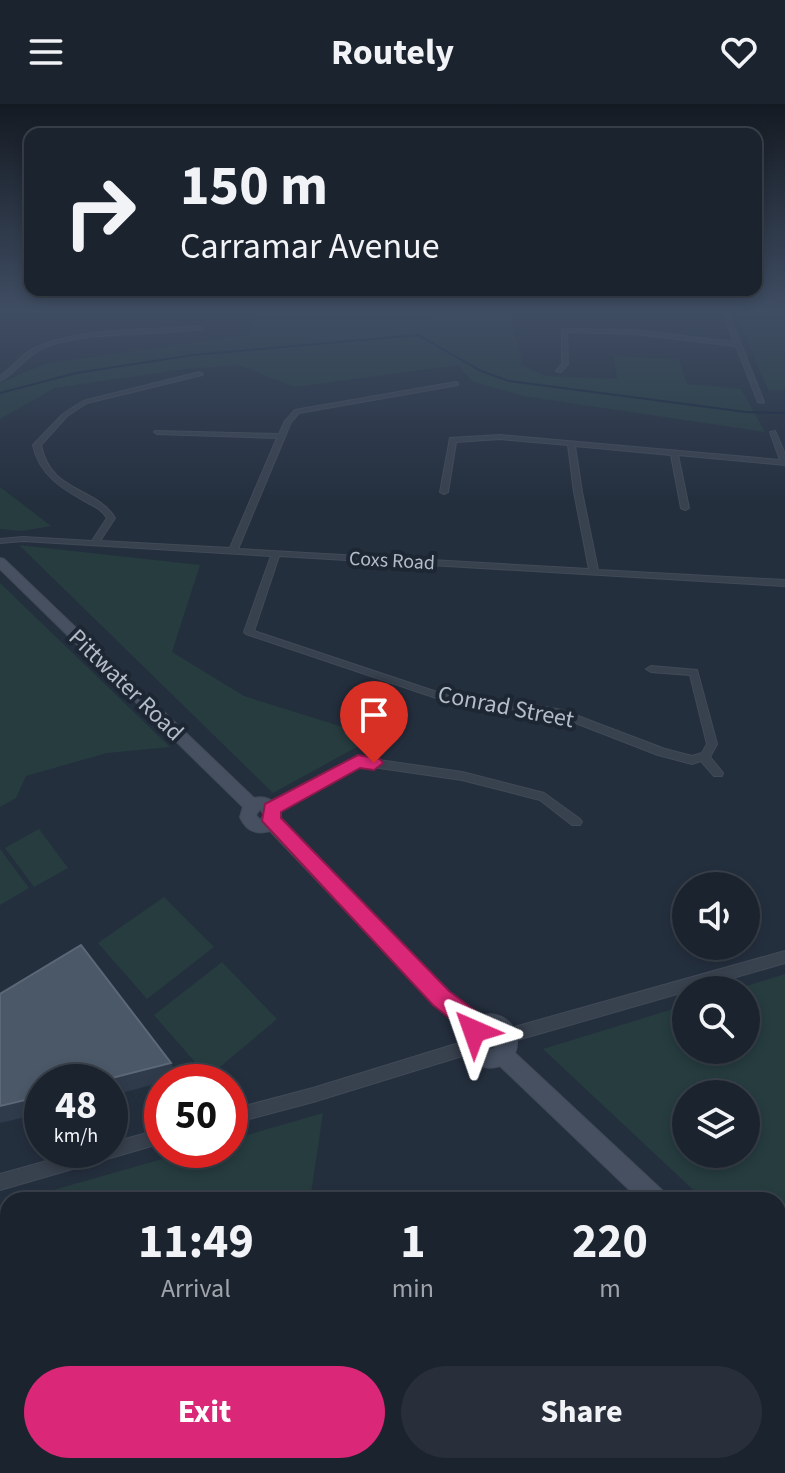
<!DOCTYPE html>
<style>
:root{--surface:#1b232e;--page:#282f3a;--text:#f1f3f6;--muted:#a0a4aa;--line:#39404a;--accent:#db2777}
body{margin:0;font-family:"Source Sans 3",sans-serif;background:var(--page);color:var(--text);height:100vh;display:flex;flex-direction:column;font-size:30px;white-space:nowrap}
*{box-sizing:border-box;margin:0}
p{font-size:26px;color:var(--muted)}
.icon{flex:none;width:44px;height:44px;fill:none;stroke:currentColor;stroke-width:2;stroke-linecap:round;stroke-linejoin:round}
.map{position:relative;flex:1;overflow:hidden}
.details{position:absolute;left:0px;top:1088px;width:786px;height:282px;display:flex;flex-direction:column;background:var(--surface);border-radius:24px 24px 0 0;box-shadow:0 4px 12px #0003,0 0 0 2px var(--line)}
.details>*{flex:none}
.top-card{position:absolute;left:24px;top:24px;width:738px;height:168px;border-radius:16px;box-shadow:0 4px 12px #0003,0 0 0 2px var(--line);background:#1b232e;color:var(--text);overflow:hidden}
.buttons{position:absolute;left:672px;top:768px;display:grid;gap:16px}
.buttons a{display:grid;place-items:center;width:88px;height:88px;border-radius:50%;background:var(--surface);box-shadow:0 4px 12px #0003,0 0 0 2px var(--line);font-size:40px}
.speed{position:absolute;left:24px;top:960px;display:flex;gap:16px;font-size:40px;font-weight:700;text-align:center}
.speed>*{display:grid;place-content:center;width:104px;height:104px;border-radius:50%;background:var(--surface);box-shadow:0 4px 12px #0003,0 0 0 2px var(--line);line-height:1}
.speed small{font-size:20px;font-weight:400}
.speed .limit{border:12px solid #d22;background:#fff;color:#111}
.pin{position:absolute;display:grid;place-items:center;width:68px;height:68px;color:#fff;margin:-82px -34px;border-radius:50% 50% 50% 0;rotate:-45deg;box-shadow:0 0 8px #0007}
.pin .icon{rotate:45deg}
.me{position:absolute;width:88px;margin:-44px;rotate:317deg;stroke-linejoin:round;filter:drop-shadow(0 0 6px #0008)}
.turn{display:flex;align-items:center;gap:28px;height:168px;padding:0 24px;font-size:36px}
.turn .icon{width:104px;height:104px;stroke-width:2.5}
.turn b{display:block;font-size:56px;line-height:68px}
.eta{display:flex;justify-content:space-evenly;align-items:center;height:136px;text-align:center}
.eta b{font-size:48px;font-weight:700;line-height:56px}
.primary-button{display:flex;gap:16px;margin-top:auto;padding:16px 24px}
.primary-button a{flex:1;height:92px;border-radius:48px;background:var(--accent);color:#fff;font-size:32px;font-weight:700;line-height:92px;text-align:center}
.primary-button a+a{background:var(--page);color:var(--text)}
header{display:flex;justify-content:space-between;align-items:center;height:104px;padding:0 24px;background:var(--surface);font-size:36px;font-weight:700}
.map>svg:first-child{display:block}
.green{fill:#263c3f;fill-rule:evenodd}
.lines{fill:none;stroke-linecap:round;stroke-linejoin:round}
.stream{stroke:#17263c;stroke-width:2}
.minor-casing{stroke:#414a57;stroke-width:2}
.secondary-casing{stroke:#414a57;stroke-width:2}
.minor{fill:#38414e;fill-rule:evenodd}
.secondary{fill:#465061;fill-rule:evenodd}
.shaded-wall{fill:#2f3b4b}
.building{fill:#4b5868;stroke:#5c6777;stroke-width:2}
.route{fill:#db2777;stroke:#8e194d;stroke-width:2}
.labels{text-anchor:middle;dominant-baseline:central;stroke-width:8;stroke-linejoin:round;paint-order:stroke}
.far-street-label{font-size:20px;fill:#b4bcc9;stroke:#1d2633}
.street-label{font-size:24px;fill:#b4bcc9;stroke:#1d2633}
</style>
<header><svg class="icon" aria-label="menu" viewBox="0 0 24 24"><path d="M4 6h16M4 12h16M4 18h16"/></svg>Routely<svg class="icon" aria-label="heart" viewBox="0 0 24 24"><path d="M12 20l-8-8c-3-5 5-10 8-4 3-6 11-1 8 4z"/></svg></header>
<div class="map">
<svg width="785" height="1369" viewBox="0 0 785 1369">
<rect width="100%" height="100%" fill="#242f3e"/>
<!-- green -->
<g class="green">
<polygon points="258,205 510,211 523,262 547,272 617,275 614,252 679,255 687,280 741,285 765,328 523,292 473,278 458,261 295,283 239,261 185,265 55,284 0,315 0,279 47,259 248,231"/>
<polygon points="734,205 785,205 785,286 768,286"/>
<polygon points="0,383 51,422 22,427 0,425"/>
<polygon points="19,441 200,461 172,548 244,592 375,633 273,689"/>
<polygon points="0,479 170,643 107,649 26,672 16,694 0,703"/>
<polygon points="39,725 68,764 34,783 5,744"/>
<polygon points="0,745 29,784 0,801"/>
<polygon points="164,793 214,843 147,895 98,839"/>
<polygon points="222,858 277,915 208,973 154,911"/>
<path d="M 785,870 L 785,1172 L 778,1166 L 778,1096 L 704,1096 L 543,945 L 686,901 L 686,946 L 746,946 L 746,886 L 734,886 ZM 686,990 L 746,990 L 746,1050 L 686,1050 Z"/>
<polygon points="323,1009 310,1096 18,1096 194,1046 230,1046 230,1036"/>
<polygon points="8,1099 8,1362 553,1362 556,1369 0,1369 0,1101"/>
</g>
<g class="lines">
<!-- stream -->
<polyline class="stream" points="0,289 76,269 193,251 418,231 481,267 509,277 746,308 785,309"/>
<!-- minor casing -->
<g class="minor-casing">
<g id="minor">
<polygon points="0,205 32,205 0,208"/>
<polygon points="721,205 727,205 764,298 763,299 758,298 736,242 634,230 567,228 568,260 561,268 556,267 562,260 562,225 634,226 734,238"/>
<path d="M 199,222 L 202,224 L 201,225 C 153,233 82,225 39,246 C 24,254 15,270 0,277 L 0,272 C 12,264 21,251 33,245 C 73,223 153,227 199,222 Z"/>
<path d="M 200,268 L 203,270 L 202,271 L 87,299 L 67,312 L 41,341 C 50,389 95,382 115,414 L 100,437 L 230,444 L 277,334 L 157,330 L 154,328 L 155,327 L 279,330 L 285,317 L 295,306 L 456,278 L 458,279 L 458,281 L 299,309 L 291,318 L 238,445 L 589,465 L 574,388 L 568,341 L 500,335 L 456,338 L 448,388 L 444,390 L 440,388 L 450,334 L 500,331 L 780,356 L 770,328 L 775,327 L 785,350 L 785,361 L 678,351 L 689,404 L 685,406 L 681,404 L 671,351 L 575,342 L 582,388 L 598,466 L 785,476 L 785,482 L 279,452 L 254,527 L 461,596 L 532,601 L 562,606 L 665,645 L 692,652 L 702,649 L 707,640 L 690,571 L 651,568 L 646,565 L 651,562 L 697,566 L 717,640 L 710,653 L 723,669 L 722,672 L 714,672 L 701,657 L 692,660 L 658,651 L 560,613 L 532,607 L 460,602 L 246,530 L 244,528 L 271,452 L 23,437 L 0,439 L 0,435 L 23,433 L 92,437 L 107,414 C 102,406 96,403 88,399 C 63,385 39,371 33,341 L 63,310 L 83,297 Z"/>
<polygon points="358,653 462,668 544,689 580,715 582,718 580,721 572,721 540,696 462,676 359,661 276,708 268,708 266,705 268,702"/>
<polygon points="785,847 785,859 507,939 502,937 500,932 502,927 507,925"/>
<polygon points="472,935 477,937 479,942 477,947 472,949 313,998 230,1020 230,1006 313,984"/>
<polygon points="162,1025 162,1039 0,1086 0,1070 86,1046 110,1046 110,1039"/>
</g>
</g>
<!-- secondary casing -->
<g class="secondary-casing">
<g id="secondary">
<path d="M 0,454 L 4,455 L 254,694 C 269,691 281,700 279,715 L 448,888 L 480,912 C 504,904 524,926 515,949 L 664,1088 L 667,1096 L 640,1096 L 500,962 C 476,970 456,948 465,925 L 434,900 L 270,727 C 256,731 246,727 240,713 L 243,703 L 0,465 ZM 260,705 L 264,711 L 260,716 L 256,711 ZM 487,928 L 493,928 L 498,933 L 498,940 L 493,945 L 487,945 L 482,940 L 482,933 Z"/>
<polygon points="778,1198 785,1201 785,1229 778,1226"/>
</g>
</g>
<!-- minor -->
<use href="#minor" class="minor"/>
<!-- secondary -->
<use href="#secondary" class="secondary"/>
</g>
<!-- shaded-wall -->
<g class="shaded-wall">
<polygon points="171,959 178,974 110,992 110,978 96,978"/>
<polygon points="42,992 42,1009 0,1019 0,1002"/>
</g>
<!-- building -->
<polygon class="building" points="81,841 171,959 96,978 42,978 42,992 0,1002 0,890"/>
<!-- sky -->
<linearGradient id="sky" x2="0" y2="1"><stop stop-color="#141a22"/><stop offset="0.52" stop-color="#3f4d63"/><stop offset="1" stop-color="#3f4d63" stop-opacity="0"/></linearGradient>
<rect width="785" height="397" fill="url(#sky)"/>
<!-- route -->
<polygon class="route" points="358,651 380,655 383,659 374,666 360,664 281,708 281,714 449,887 486,915 489,923 482,934 474,937 466,934 463,925 433,901 262,717 265,700"/>
<g class="labels">
<!-- far-street labels -->
<g class="far-street-label">
<text transform="translate(392 457) rotate(3)">Coxs Road</text>
</g>
<!-- street labels -->
<g class="street-label">
<text transform="translate(126 581) rotate(44)">Pittwater Road</text>
<text transform="translate(506 603) rotate(11)">Conrad Street</text>
</g>
</g>
</svg>
<div class="buttons">
<a><svg class="icon" aria-label="sound" viewBox="0 0 24 24"><path d="M4 9h4l5-4v14l-5-4H4zM17 9q2 3 0 6"/></svg></a>
<a><svg class="icon" aria-label="search" viewBox="0 0 24 24"><circle cx="10" cy="10" r="6"/><path d="M15 15l6 6"/></svg></a>
<a><svg class="icon" aria-label="layers" viewBox="0 0 24 24"><path d="M12 4l9 5-9 5-9-5zM3 14l9 5 9-5"/></svg></a>
</div>
<div class="speed"><div>48<small>km/h</small></div><div class="limit">50</div></div>
<div class="pin" style="left:374px;top:659px;background:#d93025"><svg class="icon" aria-label="arrive" viewBox="0 0 24 24"><path d="M6 21V4h12l-3 4 3 4H6"/></svg></div>
<svg class="me" style="left:474px;top:927px" viewBox="-20 -20 40 40"><path d="M0-17L14 15 0 8-14 15z" fill="#db2777" stroke="#fff" stroke-width="4"/></svg>
<div class="top-card">
<div class="turn"><svg class="icon" aria-label="right" viewBox="0 0 24 24"><path d="M7 20v-9h11M14 6l5 5-5 5"/></svg><div><b>150 m</b>Carramar Avenue</div></div>
</div>
<section class="details">
<div class="eta">
<div><b>11:49</b><p>Arrival</p></div>
<div><b>1</b><p>min</p></div>
<div><b>220</b><p>m</p></div>
</div>
<div class="primary-button"><a>Exit</a><a>Share</a></div>
</section>
</div>
